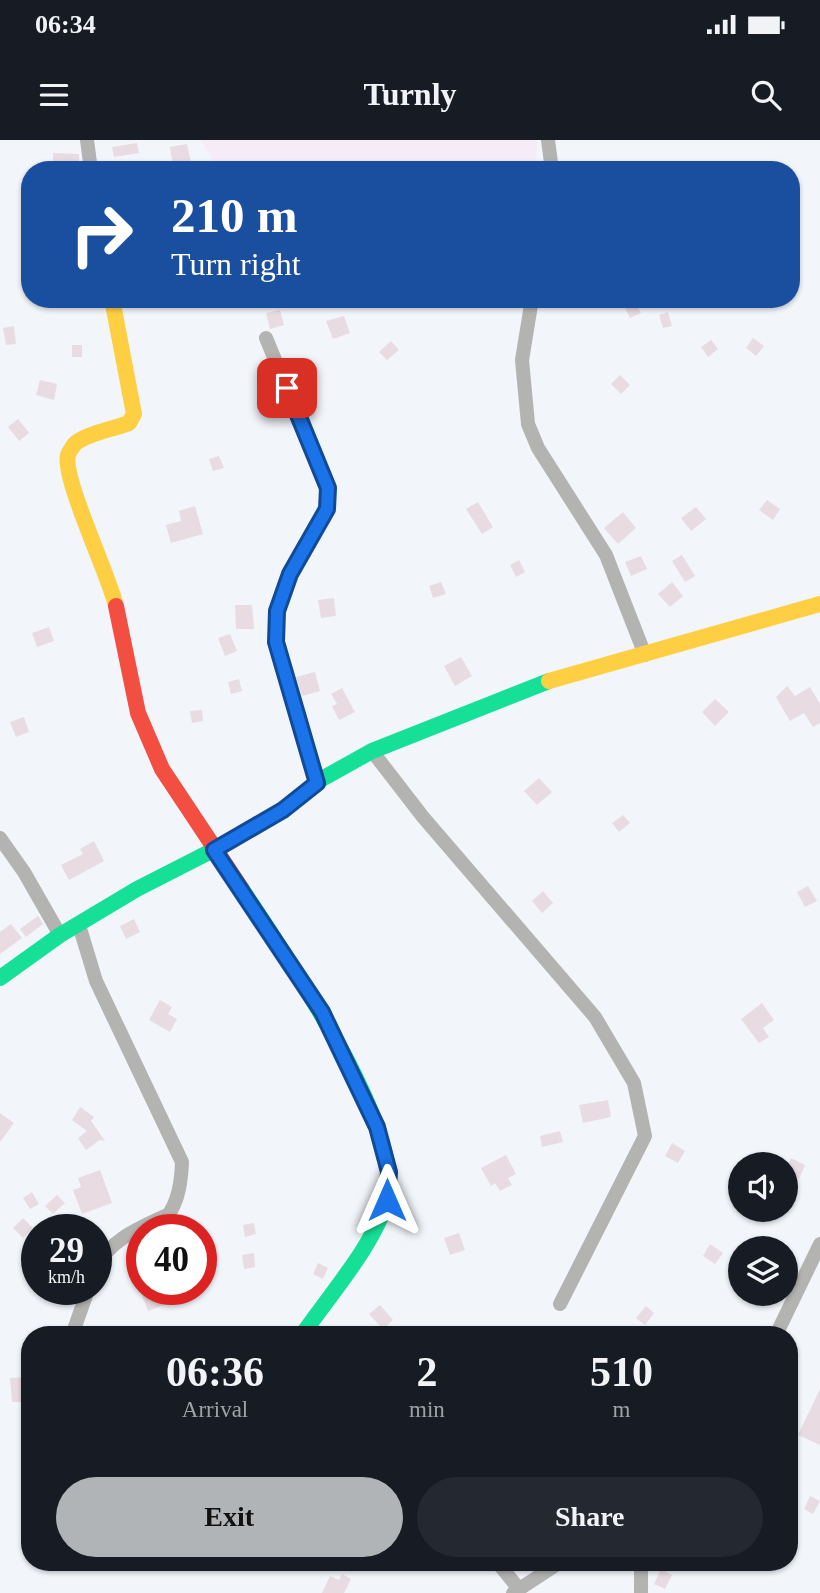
<!DOCTYPE html>
<style>
:root{--surface:#171b24;--page:#242831;--text:#f1f3f6;--muted:#9ea1a6;--accent:#b1b4b7}
body{margin:0;font-family:Georgia,serif;background:var(--page);color:var(--text);height:100vh;display:flex;flex-direction:column;font-size:26px;white-space:nowrap}
*{box-sizing:border-box;margin:0}
p{font-size:23px;color:var(--muted)}
.icon{flex:none;width:38px;height:38px;fill:none;stroke:currentColor;stroke-width:2;stroke-linecap:round;stroke-linejoin:round}
.map{position:relative;flex:1;overflow:hidden}
.sheet{position:absolute;left:21px;top:1186px;width:777px;height:245px;display:flex;flex-direction:column;background:var(--surface);border-radius:28px;box-shadow:0 2px 5px #0004}
.sheet>*{flex:none}
.hud{position:absolute;left:21px;top:21px;width:779px;height:147px;border-radius:28px;box-shadow:0 2px 5px #0004;background:#1a4fa0;color:#fff;overflow:hidden}
.fabs{position:absolute;left:728px;top:1012px;display:grid;gap:14px}
.fabs a{display:grid;place-items:center;width:70px;height:70px;border-radius:50%;background:var(--surface);box-shadow:0 2px 5px #0004;font-size:35px}
.speed{position:absolute;left:21px;top:1074px;display:flex;gap:14px;font-size:35px;font-weight:700;text-align:center}
.speed>*{display:grid;place-content:center;width:91px;height:91px;border-radius:50%;background:var(--surface);box-shadow:0 2px 5px #0004;line-height:1}
.speed small{font-size:18px;font-weight:400}
.speed .limit{border:10px solid #d22;background:#fff;color:#111}
.pin{position:absolute;display:grid;place-items:center;width:60px;height:60px;color:#fff;margin:-30px;border-radius:14px;box-shadow:0 4px 10px #0006}
.me{position:absolute;width:77px;margin:-38px;rotate:0deg;stroke-linejoin:round;filter:drop-shadow(0 0 5px #0008)}
.turn{display:flex;align-items:center;gap:24px;height:147px;padding:0 35px;font-size:32px}
.turn .icon{width:91px;height:91px;stroke-width:2.5}
.turn b{display:block;font-size:49px;line-height:60px}
.eta{display:flex;justify-content:space-evenly;align-items:center;height:119px;text-align:center}
.eta b{font-size:42px;font-weight:600;line-height:49px}
.button{display:flex;gap:14px;margin-top:auto;padding:14px 35px}
.button a{flex:1;height:80px;border-radius:42px;background:var(--accent);color:#111;font-size:28px;font-weight:600;line-height:80px;text-align:center}
.button a+a{background:var(--page);color:var(--text)}
.status{display:flex;justify-content:space-between;align-items:center;height:49px;padding:0 35px;background:var(--surface);direction:ltr}
.status svg{height:19px;fill:currentColor}
header{display:flex;justify-content:space-between;align-items:center;height:91px;padding:0 35px;background:var(--surface);font-size:32px;font-weight:600}
.map>svg:first-child{display:block}
.commercial{fill:#f5ecf7}
.building{fill:#e8dbe2}
.lines{fill:none;stroke-linecap:round;stroke-linejoin:round}
.street{stroke:#b3b3b2;stroke-width:14}
.fast{stroke:#16e098;stroke-width:16}
.slow{stroke:#ffcf43;stroke-width:16}
.jam{stroke:#f24e42;stroke-width:16}
.route-casing{stroke:#114b97;stroke-width:18}
.route{stroke:#1a73e8;stroke-width:12}
</style>
<div class="status"><b>06:34</b><svg viewBox="0 0 49 12"><path d="M0 12V9h3v3zM5 12V6h3v6zM10 12V3h3v9zM15 12V0h3v12zM26 1h20v11H26zM47 4h2v5h-2z"/></svg></div>
<header><svg class="icon" aria-label="menu" viewBox="0 0 24 24"><path d="M4 6h16M4 12h16M4 18h16"/></svg>Turnly<svg class="icon" aria-label="search" viewBox="0 0 24 24"><circle cx="10" cy="10" r="6"/><path d="M15 15l6 6"/></svg></header>
<div class="map">
<svg width="820" height="1453" viewBox="0 0 820 1453">
<rect width="100%" height="100%" fill="#f2f6fb"/>
<!-- commercial -->
<polygon class="commercial" points="201,0 537,0 536,30 218,30"/>
<!-- building -->
<g class="building">
<polygon points="137,3 139,13 114,17 112,7"/>
<polygon points="187,4 191,23 173,27 170,7"/>
<polygon points="53,13 79,14 79,30 53,28"/>
<polygon points="635,162 641,173 630,178 625,168"/>
<polygon points="280,170 284,185 270,189 266,173"/>
<polygon points="668,172 672,186 663,188 659,175"/>
<polygon points="344,176 350,193 333,199 326,181"/>
<polygon points="14,186 16,204 6,205 3,188"/>
<polygon points="753,198 764,206 756,216 746,208"/>
<polygon points="711,200 718,209 708,217 701,207"/>
<polygon points="391,201 399,210 387,220 379,212"/>
<rect x="72" y="205" width="10" height="12"/>
<polygon points="620,235 630,245 621,254 611,244"/>
<polygon points="40,240 57,244 54,260 36,255"/>
<polygon points="18,279 29,293 19,301 8,287"/>
<polygon points="219,316 224,328 213,331 209,319"/>
<polygon points="767,360 780,369 773,380 759,370"/>
<polygon points="478,362 493,387 482,394 466,369"/>
<polygon points="195,366 203,394 171,403 166,385 181,381 179,371"/>
<polygon points="696,367 706,379 691,391 681,378"/>
<polygon points="623,372 636,388 618,404 604,388"/>
<polygon points="682,415 695,436 685,442 672,421"/>
<polygon points="641,416 647,429 631,436 625,422"/>
<polygon points="519,420 525,432 516,437 510,425"/>
<polygon points="441,442 446,454 433,458 429,446"/>
<polygon points="672,442 683,456 670,467 658,454"/>
<polygon points="334,458 336,476 321,478 318,460"/>
<polygon points="235,465 252,465 254,489 236,489"/>
<polygon points="49,487 54,501 37,507 32,493"/>
<polygon points="230,494 237,511 225,516 218,498"/>
<polygon points="461,517 472,536 455,546 444,526"/>
<polygon points="315,532 320,551 302,556 296,537"/>
<polygon points="239,539 242,551 231,554 228,542"/>
<polygon points="787,546 795,556 810,547 820,564 820,583 813,587 804,573 790,581 776,557"/>
<polygon points="342,548 355,572 339,580 332,566 337,564 331,554"/>
<polygon points="715,559 729,572 715,586 702,572"/>
<polygon points="202,570 203,581 192,583 190,571"/>
<polygon points="24,577 29,592 16,597 10,582"/>
<polygon points="539,638 552,652 537,665 524,651"/>
<polygon points="623,675 630,683 619,692 612,683"/>
<polygon points="94,701 104,721 69,740 61,725 83,714 80,709"/>
<polygon points="808,746 817,761 805,767 797,752"/>
<polygon points="543,751 553,763 542,773 532,761"/>
<polygon points="38,776 43,784 26,797 20,789"/>
<polygon points="134,779 140,792 126,799 120,786"/>
<polygon points="11,784 22,798 0,814 0,792"/>
<polygon points="160,860 172,867 168,874 177,879 170,892 149,880"/>
<polygon points="762,863 774,880 763,888 769,897 759,903 741,879"/>
<polygon points="608,960 611,977 583,983 579,965"/>
<polygon points="80,967 94,977 91,981 105,1001 100,1000 86,1010 78,998 87,991 72,980"/>
<polygon points="0,973 14,983 0,1002"/>
<polygon points="560,991 563,1002 542,1007 540,996"/>
<polygon points="672,1003 685,1011 678,1023 665,1016"/>
<polygon points="506,1015 516,1034 508,1038 512,1045 500,1051 495,1043 491,1046 481,1028"/>
<polygon points="791,1018 805,1025 799,1039 786,1032"/>
<polygon points="100,1030 112,1063 82,1074 73,1050 81,1047 78,1038"/>
<polygon points="32,1052 39,1064 30,1069 23,1058"/>
<polygon points="57,1055 65,1063 53,1074 45,1066"/>
<polygon points="23,1078 33,1088 23,1098 13,1088"/>
<polygon points="254,1083 256,1094 245,1097 243,1085"/>
<polygon points="459,1093 465,1110 450,1115 444,1098"/>
<polygon points="710,1104 723,1113 715,1124 703,1116"/>
<polygon points="254,1113 255,1127 244,1129 242,1115"/>
<polygon points="318,1123 328,1128 323,1139 313,1134"/>
<polygon points="140,1150 164,1150 169,1163 148,1171"/>
<polygon points="380,1165 393,1180 383,1189 369,1174"/>
<polygon points="646,1166 654,1173 645,1185 636,1178"/>
<polygon points="23,1237 24,1262 12,1262 10,1238"/>
<polygon points="820,1249 820,1305 798,1295"/>
<polygon points="810,1356 820,1361 813,1374 804,1369"/>
<polygon points="661,1429 672,1435 665,1449 654,1444"/>
<polygon points="342,1434 351,1439 344,1453 322,1453 330,1436 339,1440"/>
</g>
<g class="lines">
<!-- street -->
<g class="street">
<polyline points="87,0 91,30"/>
<polyline points="548,0 552,30"/>
<polyline points="532,159 522,220 528,284 538,308 606,415 645,515"/>
<polyline points="266,198 328,348 327,369 291,434 277,471 276,502 317,643"/>
<polyline points="372,611 423,677 595,877 634,943 645,996 560,1164"/>
<polyline points="0,698 24,732 60,795"/>
<path d="M 79,785 L 96,841 L 182,1022 C 181,1051 176,1068 158,1090"/>
<path d="M 96,1127 C 112,1098 140,1088 169,1074"/>
<polyline points="72,1195 88,1150"/>
<polyline points="776,1195 820,1104"/>
<polyline points="498,1423 519,1449"/>
<polyline points="641,1423 641,1453"/>
<polyline points="513,1453 559,1423"/>
</g>
<!-- fast -->
<g class="fast">
<path d="M 241,748 C 281,809 406,989 387,1060 C 374,1105 329,1156 302,1195"/>
<polyline points="0,838 60,795 137,749 231,701 283,670 320,640 372,611 549,541"/>
</g>
<!-- slow -->
<g class="slow">
<path d="M 112,159 L 134,274 L 129,283 C 114,289 91,292 77,302 C 74,304 69,312 68,315 C 62,338 109,435 116,466"/>
<polyline points="549,541 820,464"/>
</g>
<!-- jam -->
<polyline class="jam" points="116,466 138,573 162,629 241,748"/>
</g>
<g class="lines">
<!-- route casing -->
<g class="route-casing">
<polyline id="route" points="287,248 328,348 327,369 290,434 277,471 276,502 317,643 283,670 214,710 322,872 377,987 389,1032 387,1060"/>
</g>
<!-- route -->
<use href="#route" class="route"/>
</g>
</svg>
<div class="fabs">
<a><svg class="icon" aria-label="sound" viewBox="0 0 24 24"><path d="M4 9h4l5-4v14l-5-4H4zM17 9q2 3 0 6"/></svg></a>
<a><svg class="icon" aria-label="layers" viewBox="0 0 24 24"><path d="M12 4l9 5-9 5-9-5zM3 14l9 5 9-5"/></svg></a>
</div>
<div class="speed"><div>29<small>km/h</small></div><div class="limit">40</div></div>
<div class="pin" style="left:287px;top:248px;background:#d93025"><svg class="icon" aria-label="arrive" viewBox="0 0 24 24"><path d="M6 21V4h12l-3 4 3 4H6"/></svg></div>
<svg class="me" style="left:387px;top:1060px" viewBox="-20 -20 40 40"><path d="M0-17L14 15 0 8-14 15z" fill="#1a73e8" stroke="#fff" stroke-width="4"/></svg>
<div class="hud">
<div class="turn"><svg class="icon" aria-label="right" viewBox="0 0 24 24"><path d="M7 20v-9h11M14 6l5 5-5 5"/></svg><div><b>210 m</b>Turn right</div></div>
</div>
<section class="sheet">
<div class="eta">
<div><b>06:36</b><p>Arrival</p></div>
<div><b>2</b><p>min</p></div>
<div><b>510</b><p>m</p></div>
</div>
<div class="button"><a>Exit</a><a>Share</a></div>
</section>
</div>
